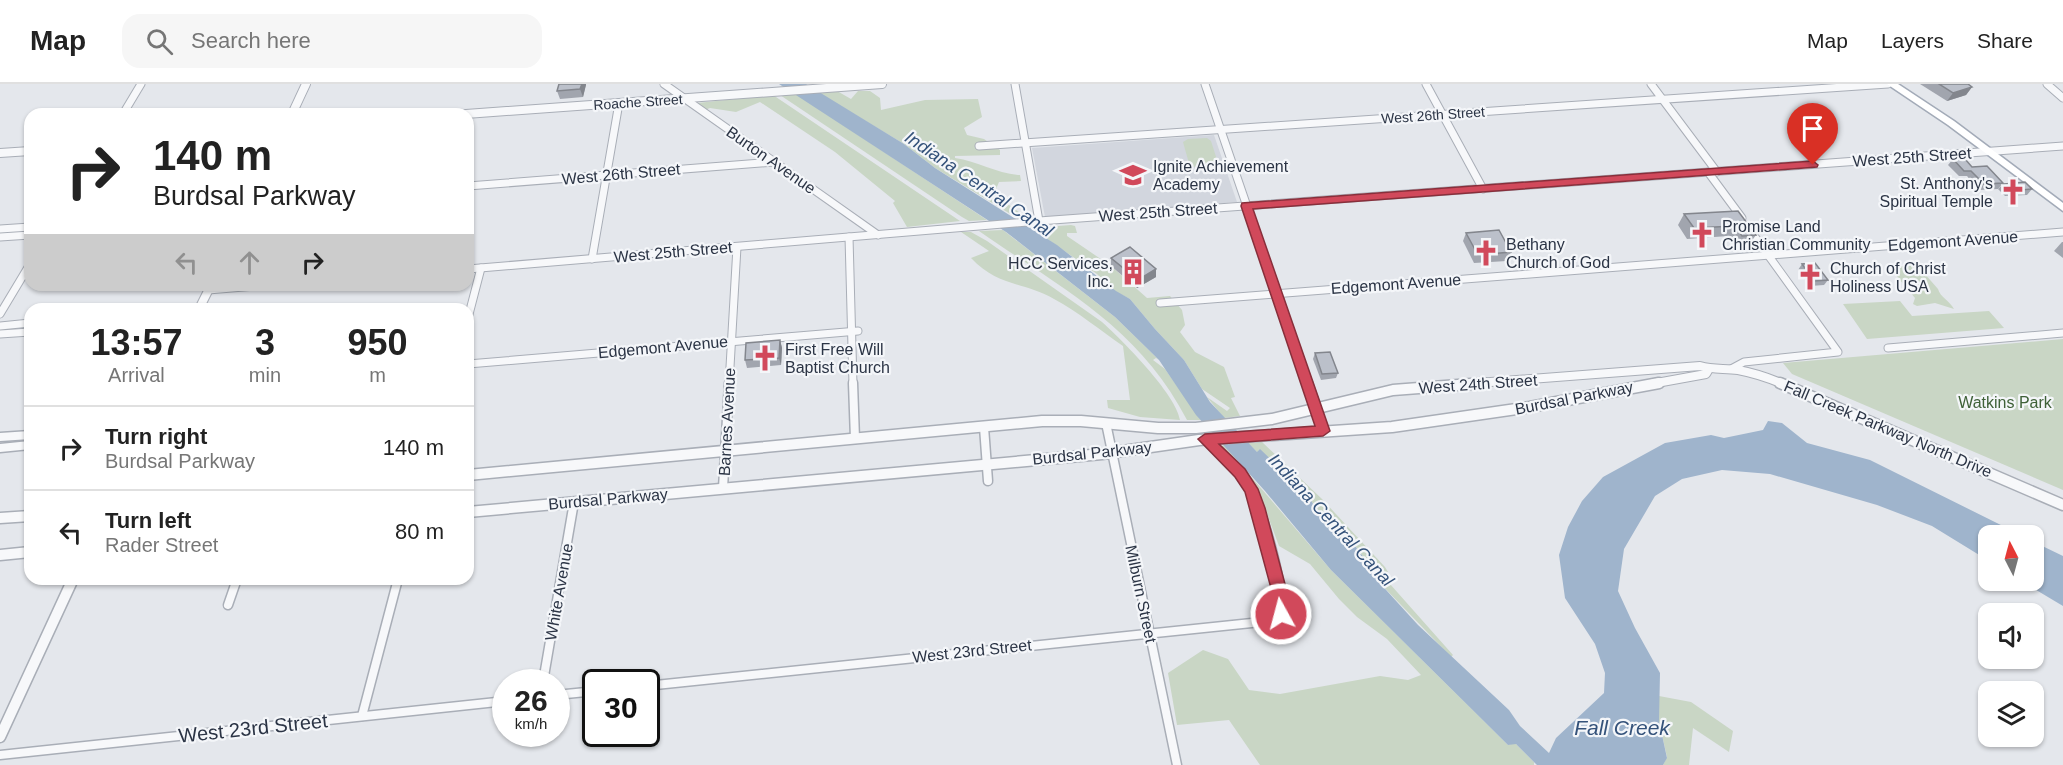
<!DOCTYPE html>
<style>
:root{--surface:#fff;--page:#f6f6f6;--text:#222;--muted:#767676;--line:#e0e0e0}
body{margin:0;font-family:Arial,sans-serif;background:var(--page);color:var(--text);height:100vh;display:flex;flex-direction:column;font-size:22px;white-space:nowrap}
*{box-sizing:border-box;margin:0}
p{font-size:20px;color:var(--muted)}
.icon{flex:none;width:33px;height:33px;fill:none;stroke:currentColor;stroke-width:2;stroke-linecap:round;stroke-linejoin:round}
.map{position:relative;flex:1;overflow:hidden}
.panel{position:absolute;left:24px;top:219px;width:450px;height:282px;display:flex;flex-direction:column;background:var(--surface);border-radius:18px;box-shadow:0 2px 4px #0004}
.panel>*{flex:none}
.banner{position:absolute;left:24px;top:24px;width:450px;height:183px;border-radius:18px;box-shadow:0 2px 4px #0004;background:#fff;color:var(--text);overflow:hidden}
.needle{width:39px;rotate:354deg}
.tools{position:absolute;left:1978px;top:441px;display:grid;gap:12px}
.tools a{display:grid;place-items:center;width:66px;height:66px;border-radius:12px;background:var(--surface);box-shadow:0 2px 4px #0004;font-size:30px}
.speed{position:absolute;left:492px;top:585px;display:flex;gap:12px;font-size:30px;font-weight:700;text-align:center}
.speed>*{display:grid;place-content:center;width:78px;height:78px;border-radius:50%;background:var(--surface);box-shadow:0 2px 4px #0004;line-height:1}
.speed small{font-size:15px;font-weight:400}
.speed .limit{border:3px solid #111;border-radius:9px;background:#fff;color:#111}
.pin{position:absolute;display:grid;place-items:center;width:51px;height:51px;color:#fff;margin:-62px -26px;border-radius:50% 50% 50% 0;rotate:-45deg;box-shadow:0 0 6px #0007}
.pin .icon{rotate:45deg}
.me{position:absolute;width:66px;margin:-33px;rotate:353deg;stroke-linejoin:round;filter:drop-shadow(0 0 4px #0008)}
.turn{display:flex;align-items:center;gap:21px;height:126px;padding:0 30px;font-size:27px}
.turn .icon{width:78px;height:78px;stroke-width:2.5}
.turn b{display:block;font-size:42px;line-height:51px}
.lanes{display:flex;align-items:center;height:57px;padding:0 30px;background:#0003;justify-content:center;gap:30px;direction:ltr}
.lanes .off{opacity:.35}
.eta{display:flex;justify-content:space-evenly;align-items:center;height:102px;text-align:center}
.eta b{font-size:36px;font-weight:800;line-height:42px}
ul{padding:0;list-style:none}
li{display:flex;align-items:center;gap:18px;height:84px;padding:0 30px;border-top:2px solid var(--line)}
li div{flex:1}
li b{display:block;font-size:22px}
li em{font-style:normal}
header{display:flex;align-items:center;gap:36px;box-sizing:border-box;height:84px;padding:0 30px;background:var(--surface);border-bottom:2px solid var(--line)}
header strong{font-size:28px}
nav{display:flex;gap:33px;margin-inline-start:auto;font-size:21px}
.search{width:420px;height:54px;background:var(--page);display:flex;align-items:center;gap:15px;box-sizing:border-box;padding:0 21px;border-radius:18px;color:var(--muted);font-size:22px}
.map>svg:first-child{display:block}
.built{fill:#d2d6de}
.green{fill:#c9d6c5}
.water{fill:#9fb4cc}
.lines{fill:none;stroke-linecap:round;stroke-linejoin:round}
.minor-far1-casing{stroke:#a9aeb7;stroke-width:9}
.minor-casing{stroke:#a9aeb7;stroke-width:11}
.tertiary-far1-casing{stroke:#a9aeb7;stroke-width:10}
.tertiary-casing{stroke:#a9aeb7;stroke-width:13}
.primary-casing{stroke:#a3abb8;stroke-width:3}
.minor-far1{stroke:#f7f8fa;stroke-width:7}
.minor{stroke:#f7f8fa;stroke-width:8}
.tertiary-far1{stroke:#f7f8fa;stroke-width:8}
.tertiary{stroke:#f7f8fa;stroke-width:10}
.primary{fill:#fff;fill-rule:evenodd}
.wall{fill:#a1a5ae}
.shaded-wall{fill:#83868d}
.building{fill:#bbc0ca;stroke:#83868d;stroke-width:1.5}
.route{fill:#d1495b;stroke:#882f3b;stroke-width:1.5}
.labels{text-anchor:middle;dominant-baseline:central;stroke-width:4.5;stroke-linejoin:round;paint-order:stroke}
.far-street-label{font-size:14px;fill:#2b3445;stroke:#f4f6f9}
.street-label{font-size:16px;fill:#2b3445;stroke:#f4f6f9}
.poi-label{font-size:16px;fill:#2b3445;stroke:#f4f6f9;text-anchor:start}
.park-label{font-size:16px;fill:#3f6138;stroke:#f4f6f9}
.water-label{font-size:18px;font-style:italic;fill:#34527a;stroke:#f4f6f9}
.near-street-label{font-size:20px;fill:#2b3445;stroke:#f4f6f9}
.near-water-label{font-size:21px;font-style:italic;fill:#34527a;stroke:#f4f6f9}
</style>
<header>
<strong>Map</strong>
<div class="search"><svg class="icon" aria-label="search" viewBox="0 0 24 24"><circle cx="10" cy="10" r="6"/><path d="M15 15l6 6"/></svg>Search here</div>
<nav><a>Map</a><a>Layers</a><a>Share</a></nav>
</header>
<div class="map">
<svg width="2063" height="681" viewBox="0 0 2063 681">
<rect width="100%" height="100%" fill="#e4e7ec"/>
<!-- built -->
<polygon class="built" points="1214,51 1237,118 1045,133 1032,64"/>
<!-- green -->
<g class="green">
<path d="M 837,7 L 851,15 L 858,7 L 870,7 L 880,14 L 881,26 L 925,16 L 978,15 L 982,33 L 964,44 L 967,51 L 984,55 L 1000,66 L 1000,71 L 955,72 L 955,74 C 978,77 997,90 1020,91 L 1021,97 L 999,98 L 994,110 L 1020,129 L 1017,134 L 935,84 L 904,60 L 819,9 Z"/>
<polygon points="796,10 987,136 969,137 962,133 780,11"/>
<polygon points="773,11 957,135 960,137 907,143 893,119 895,117 835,68 760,18 736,28 710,24 705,26 697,19"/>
<polygon points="1207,54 1211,57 1218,79 1215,82 1190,83 1183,58 1188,55"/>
<polygon points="1071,141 1075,142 1077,149 1067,149 1067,152 1111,182 1147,214 1170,212 1182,226 1185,241 1180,248 1195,268 1224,283 1235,313 1231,314 1240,332 1224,334 1207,313 1227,327 1230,324 1202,305 1184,276 1155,245 1130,215 1116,208 1097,190 1032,144"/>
<path d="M 1003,146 L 1115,233 L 1159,276 L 1156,274 L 1153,276 L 1165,285 L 1201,336 L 1187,336 C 1138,242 1062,205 979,147 Z"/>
<path d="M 961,148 L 971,148 L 987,157 L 1102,238 C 1122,256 1176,310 1180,336 L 1140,333 L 1108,324 L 1107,316 L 1130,316 L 1123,262 C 1100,246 1078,228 1054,215 C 1025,198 998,203 971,174 L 989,167 Z"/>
<path d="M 1917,181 L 1938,205 C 1940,213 1950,217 1954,225 L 1935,219 L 1917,222 L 1913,220 L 1915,214 L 1889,183 Z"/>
<polygon points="1900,217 1912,232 1989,227 2004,244 1867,255 1843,220"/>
<polygon points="2063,255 2063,406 1792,290 1783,279"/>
<polygon points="1262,358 1322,415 1385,483 1388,488 1382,491 1453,571 1451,573 1377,496 1373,486 1352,458 1314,422 1309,412 1259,366 1258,369 1248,359"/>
<polygon points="1224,361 1331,486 1508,661 1515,659 1534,678 1534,681 1260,681 1229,636 1177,641 1168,589 1203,566 1228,575 1249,606 1280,610 1380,592 1408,596 1421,591 1387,555 1357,533 1339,515 1310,480 1279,462 1260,411 1218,363"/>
<polygon points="1659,612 1691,618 1733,647 1729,668 1693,644 1689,681 1663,681 1667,673 1659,637"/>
</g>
<!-- water -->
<g class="water">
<polygon points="779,0 806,0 904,60 935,84 1057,161 1116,207 1130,215 1155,245 1184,276 1210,318 1257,368 1260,365 1309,412 1314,422 1352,458 1373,486 1377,496 1418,541 1509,626 1520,642 1549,669 1556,654 1604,609 1605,589 1595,560 1565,514 1559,471 1568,443 1582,417 1603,393 1665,359 1711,351 1724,354 1763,346 1768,337 1782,339 1807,359 1870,376 2021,451 1989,452 1989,477 1932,442 1877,421 1770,390 1722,386 1682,395 1655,412 1624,465 1618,507 1635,544 1660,589 1659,637 1667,674 1663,681 1537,681 1516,660 1508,661 1331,486 1265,407 1196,331 1159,276 1115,233 1006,148"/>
<polygon points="2034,458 2063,472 2063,522 2021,497 2034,496"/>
</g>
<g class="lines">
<!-- minor-far1 casing -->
<g class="minor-far1-casing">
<g id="minor-far1">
<polyline points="664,0 878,151"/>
<polyline points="1015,0 1039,137"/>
<polyline points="1205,0 1308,300"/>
<polyline points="1426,0 1483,105"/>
<polyline points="1651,0 1717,88"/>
<polyline points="2047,0 2063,14"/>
<polyline points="123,30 141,0"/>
<polyline points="979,62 1888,0"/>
<polyline points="1708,88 1742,134"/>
<polyline points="468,102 774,78"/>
<polyline points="0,145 30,143"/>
<polyline points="0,153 30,151"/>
<polyline points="849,153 853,300"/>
<polyline points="592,175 619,19"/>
<polyline points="468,185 1039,137 2063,62"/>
<polyline points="208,206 267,201"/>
<polyline points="1160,219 2063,148"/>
<polyline points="0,230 30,180"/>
<polyline points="468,234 481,184"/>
<polyline points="0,242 30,239"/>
<polyline points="0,250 30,248"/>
<polyline points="1888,264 2063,249"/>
<polyline points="468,280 858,247"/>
<polyline points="1731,285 1744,278 1838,268 1750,146"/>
<polyline points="729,300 737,163"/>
</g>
</g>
<!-- minor casing -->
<g class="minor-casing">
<g id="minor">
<polyline points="853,299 855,355"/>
<polyline points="1308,299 1324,347"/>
<polyline points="1106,339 1177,681"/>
<polyline points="984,343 988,397"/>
<polyline points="0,353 30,351"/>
<path d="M 1205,355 C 1219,369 1236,382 1247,399 C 1263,424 1284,501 1281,530"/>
<polyline points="0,364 30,361"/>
<polyline points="723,404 729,299"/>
<polyline points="228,521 237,495"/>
<polyline points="543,598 574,418"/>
<polyline points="646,602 1271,537 1281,530 1295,536"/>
<polyline points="556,611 596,607"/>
<polyline points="362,632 398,495"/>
<polyline points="0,671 506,617"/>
</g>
</g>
<!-- tertiary-far1 casing -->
<g class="tertiary-far1-casing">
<g id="tertiary-far1">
<polyline points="292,30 306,0"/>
<polyline points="466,30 882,0"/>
<polyline points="0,69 30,67"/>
<polyline points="199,225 211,201"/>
<path d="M 1465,300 L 1700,282 C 1713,286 1725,284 1738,286 C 1754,289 1769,294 1783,300"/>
<polyline points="1651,300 1706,290 1709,285"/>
</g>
</g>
<!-- tertiary casing -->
<g class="tertiary-casing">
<g id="tertiary">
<polyline points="1780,299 2063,421"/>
<polyline points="468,391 1042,337 1081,337 1158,344 1196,344 1272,335 1393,306 1484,299"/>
<polyline points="468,428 1102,370 1199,356 1392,343 1530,323 1659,299"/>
<polyline points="0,434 30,432"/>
<polyline points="0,471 30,468"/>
<polyline points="0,653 73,495"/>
</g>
</g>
<!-- primary casing -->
<g class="primary-casing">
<polygon id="primary" points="1887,0 1898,0 1954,37 2063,119 2063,127 1948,41"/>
</g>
<!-- minor-far1 -->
<use href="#minor-far1" class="minor-far1"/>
<!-- minor -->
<use href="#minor" class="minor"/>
<!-- tertiary-far1 -->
<use href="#tertiary-far1" class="tertiary-far1"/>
<!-- tertiary -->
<use href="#tertiary" class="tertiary"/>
<!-- primary -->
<use href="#primary" class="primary"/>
</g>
<!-- wall -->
<g class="wall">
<polygon points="559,0 586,0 583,13 560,15 557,7"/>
<polygon points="1920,0 1968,0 1972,3 1966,11 1947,17"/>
<polygon points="1953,75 1972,83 2003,99 1998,105 1979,106 1967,92 1959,92 1948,81"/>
<polygon points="2003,100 2032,105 2027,111 2005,112 1998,105"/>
<polygon points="1738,127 1756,151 1748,162 1735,163 1728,152 1687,155 1678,141 1684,130"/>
<polygon points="1466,149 1511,168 1507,177 1474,179 1463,157"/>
<polygon points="2062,158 2063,158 2063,174 2054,167"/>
<polygon points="1111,174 1156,193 1137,204 1111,182"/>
<polygon points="1802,180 1828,196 1824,201 1810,202 1798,186"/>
<polygon points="780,256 782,264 781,281 747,284 745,276"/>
<polygon points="1315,269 1338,289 1336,294 1321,296 1313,275"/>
</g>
<!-- shaded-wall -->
<g class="shaded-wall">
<polygon points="582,0 586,0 586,1 583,13 580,5"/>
<polygon points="1972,3 1966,11 1947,17 1953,9"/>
<polygon points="1156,185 1156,193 1137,204 1138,196"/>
<polygon points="780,256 782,264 781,281 779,274"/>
</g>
<!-- building -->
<g class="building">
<polygon points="559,0 582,0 580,5 557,7"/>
<polygon points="1939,0 1968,0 1972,3 1953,9"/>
<polygon points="1953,75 1965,75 1972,83 1987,82 2003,99 1984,100 1971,87 1964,87"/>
<polygon points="2025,98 2032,105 2010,107 2003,100"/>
<polygon points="1738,127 1756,151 1742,152 1735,142 1694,144 1684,130"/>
<polygon points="1499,146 1511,168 1478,171 1466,149"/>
<polygon points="1130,163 1156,185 1138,196 1111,174"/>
<polygon points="1815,179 1828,196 1814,197 1802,180"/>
<polygon points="780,256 779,274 745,276 746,259"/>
<polygon points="1330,268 1338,289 1322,290 1315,269"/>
</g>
<!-- route -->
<polygon class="route" points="1813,77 1818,81 1817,83 1253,125 1330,347 1323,352 1219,360 1245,385 1258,405 1265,424 1290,519 1286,535 1281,537 1275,535 1273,530 1275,519 1245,408 1235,393 1198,355 1205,350 1315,342 1241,122 1242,119"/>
<!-- icons -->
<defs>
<g id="school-bare" transform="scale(2.07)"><path d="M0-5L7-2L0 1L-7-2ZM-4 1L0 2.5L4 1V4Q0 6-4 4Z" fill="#d1495b" stroke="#f4f6f9" stroke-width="2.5" paint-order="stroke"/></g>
<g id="church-bare" transform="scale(2.07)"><path d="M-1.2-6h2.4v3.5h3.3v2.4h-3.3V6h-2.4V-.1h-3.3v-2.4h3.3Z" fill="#d1495b" stroke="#f4f6f9" stroke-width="2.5" paint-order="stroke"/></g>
<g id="building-bare" transform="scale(2.07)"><path d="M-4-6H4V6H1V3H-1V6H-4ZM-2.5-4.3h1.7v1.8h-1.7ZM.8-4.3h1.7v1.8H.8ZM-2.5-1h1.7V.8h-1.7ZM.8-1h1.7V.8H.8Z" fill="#d1495b" stroke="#f4f6f9" stroke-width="2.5" paint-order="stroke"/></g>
</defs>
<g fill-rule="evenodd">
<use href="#school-bare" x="1133" y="91"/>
<use href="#church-bare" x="2013" y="108"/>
<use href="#church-bare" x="1702" y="151"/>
<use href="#church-bare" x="1486" y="169"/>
<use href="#building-bare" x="1133" y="188"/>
<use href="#church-bare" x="1810" y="193"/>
<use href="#church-bare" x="765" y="274"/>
</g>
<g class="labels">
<!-- far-street labels -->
<g class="far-street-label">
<text transform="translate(638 18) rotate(-4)">Roache Street</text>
<text transform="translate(1433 31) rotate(-4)">West 26th Street</text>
</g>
<!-- street labels -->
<g class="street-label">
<text transform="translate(1912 73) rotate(-4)">West 25th Street</text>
<text transform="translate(771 76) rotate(35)">Burton Avenue</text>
<text transform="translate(621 90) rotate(-5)">West 26th Street</text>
<text transform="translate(1158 128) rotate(-4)">West 25th Street</text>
<text transform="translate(1953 157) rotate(-4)">Edgemont Avenue</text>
<text transform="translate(673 168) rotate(-5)">West 25th Street</text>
<text transform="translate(1396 200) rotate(-4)">Edgemont Avenue</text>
<text transform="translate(663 263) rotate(-5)">Edgemont Avenue</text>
<text transform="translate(1478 300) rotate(-4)">West 24th Street</text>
<text transform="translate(1574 314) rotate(-11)">Burdsal Parkway</text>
<text transform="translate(727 338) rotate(-87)">Barnes Avenue</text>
<text transform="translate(1888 345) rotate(23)">Fall Creek Parkway North Drive</text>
<text transform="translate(1092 369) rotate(-6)">Burdsal Parkway</text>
<text transform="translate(608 415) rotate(-5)">Burdsal Parkway</text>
<text transform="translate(559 508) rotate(-80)">White Avenue</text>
<text transform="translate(1141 510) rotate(78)">Milburn Street</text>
<text transform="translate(972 567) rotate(-6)">West 23rd Street</text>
</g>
<!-- poi labels -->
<g class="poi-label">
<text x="1153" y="82">Ignite Achievement<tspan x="1153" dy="18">Academy</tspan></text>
<text x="1993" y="99" text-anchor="end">St. Anthony's<tspan x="1993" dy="18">Spiritual Temple</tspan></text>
<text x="1722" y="142">Promise Land<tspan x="1722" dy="18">Christian Community</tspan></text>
<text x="1506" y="160">Bethany<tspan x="1506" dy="18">Church of God</tspan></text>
<text x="1113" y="179" text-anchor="end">HCC Services,<tspan x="1113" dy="18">Inc.</tspan></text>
<text x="1830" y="184">Church of Christ<tspan x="1830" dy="18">Holiness USA</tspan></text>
<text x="785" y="265">First Free Will<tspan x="785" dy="18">Baptist Church</tspan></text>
</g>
<!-- park labels -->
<g class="park-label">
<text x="2005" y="318">Watkins Park</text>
</g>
<!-- water labels -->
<g class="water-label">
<text transform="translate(979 100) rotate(34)">Indiana Central Canal</text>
<text transform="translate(1331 436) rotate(47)">Indiana Central Canal</text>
</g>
<!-- near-street labels -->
<g class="near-street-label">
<text transform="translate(253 644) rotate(-6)">West 23rd Street</text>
</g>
<!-- near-water labels -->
<g class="near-water-label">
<text x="1622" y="643">Fall Creek</text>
</g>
</g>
</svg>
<div class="tools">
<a><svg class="needle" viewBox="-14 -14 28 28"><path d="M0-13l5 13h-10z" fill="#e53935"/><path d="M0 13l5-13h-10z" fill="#767676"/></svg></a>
<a><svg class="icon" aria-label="sound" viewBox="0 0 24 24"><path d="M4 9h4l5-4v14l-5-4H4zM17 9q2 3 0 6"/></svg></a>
<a><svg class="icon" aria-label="layers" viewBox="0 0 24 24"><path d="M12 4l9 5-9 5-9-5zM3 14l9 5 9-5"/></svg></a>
</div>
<div class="speed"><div>26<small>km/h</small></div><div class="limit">30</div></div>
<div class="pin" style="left:1813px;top:81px;background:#d93025"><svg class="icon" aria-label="arrive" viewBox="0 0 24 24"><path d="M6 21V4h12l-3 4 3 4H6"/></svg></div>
<svg class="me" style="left:1281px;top:530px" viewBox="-20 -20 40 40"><circle r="17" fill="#d1495b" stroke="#fff" stroke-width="3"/><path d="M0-11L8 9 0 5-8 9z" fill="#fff"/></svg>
<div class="banner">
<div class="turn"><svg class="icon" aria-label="right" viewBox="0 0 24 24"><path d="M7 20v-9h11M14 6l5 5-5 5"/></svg><div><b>140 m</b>Burdsal Parkway</div></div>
<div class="lanes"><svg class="icon off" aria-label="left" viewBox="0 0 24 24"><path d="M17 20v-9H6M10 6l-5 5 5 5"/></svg><svg class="icon off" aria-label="ahead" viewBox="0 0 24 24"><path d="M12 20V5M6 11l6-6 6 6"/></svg><svg class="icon" aria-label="right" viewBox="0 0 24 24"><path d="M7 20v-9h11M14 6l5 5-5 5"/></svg></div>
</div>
<section class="panel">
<div class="eta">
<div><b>13:57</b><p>Arrival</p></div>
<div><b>3</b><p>min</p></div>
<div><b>950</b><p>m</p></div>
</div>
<ul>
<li><svg class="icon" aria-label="right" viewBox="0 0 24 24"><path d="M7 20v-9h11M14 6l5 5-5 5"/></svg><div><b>Turn right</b><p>Burdsal Parkway</p></div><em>140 m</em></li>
<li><svg class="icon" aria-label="left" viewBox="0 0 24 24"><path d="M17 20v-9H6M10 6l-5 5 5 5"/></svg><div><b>Turn left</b><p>Rader Street</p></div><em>80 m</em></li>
</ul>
</section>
</div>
